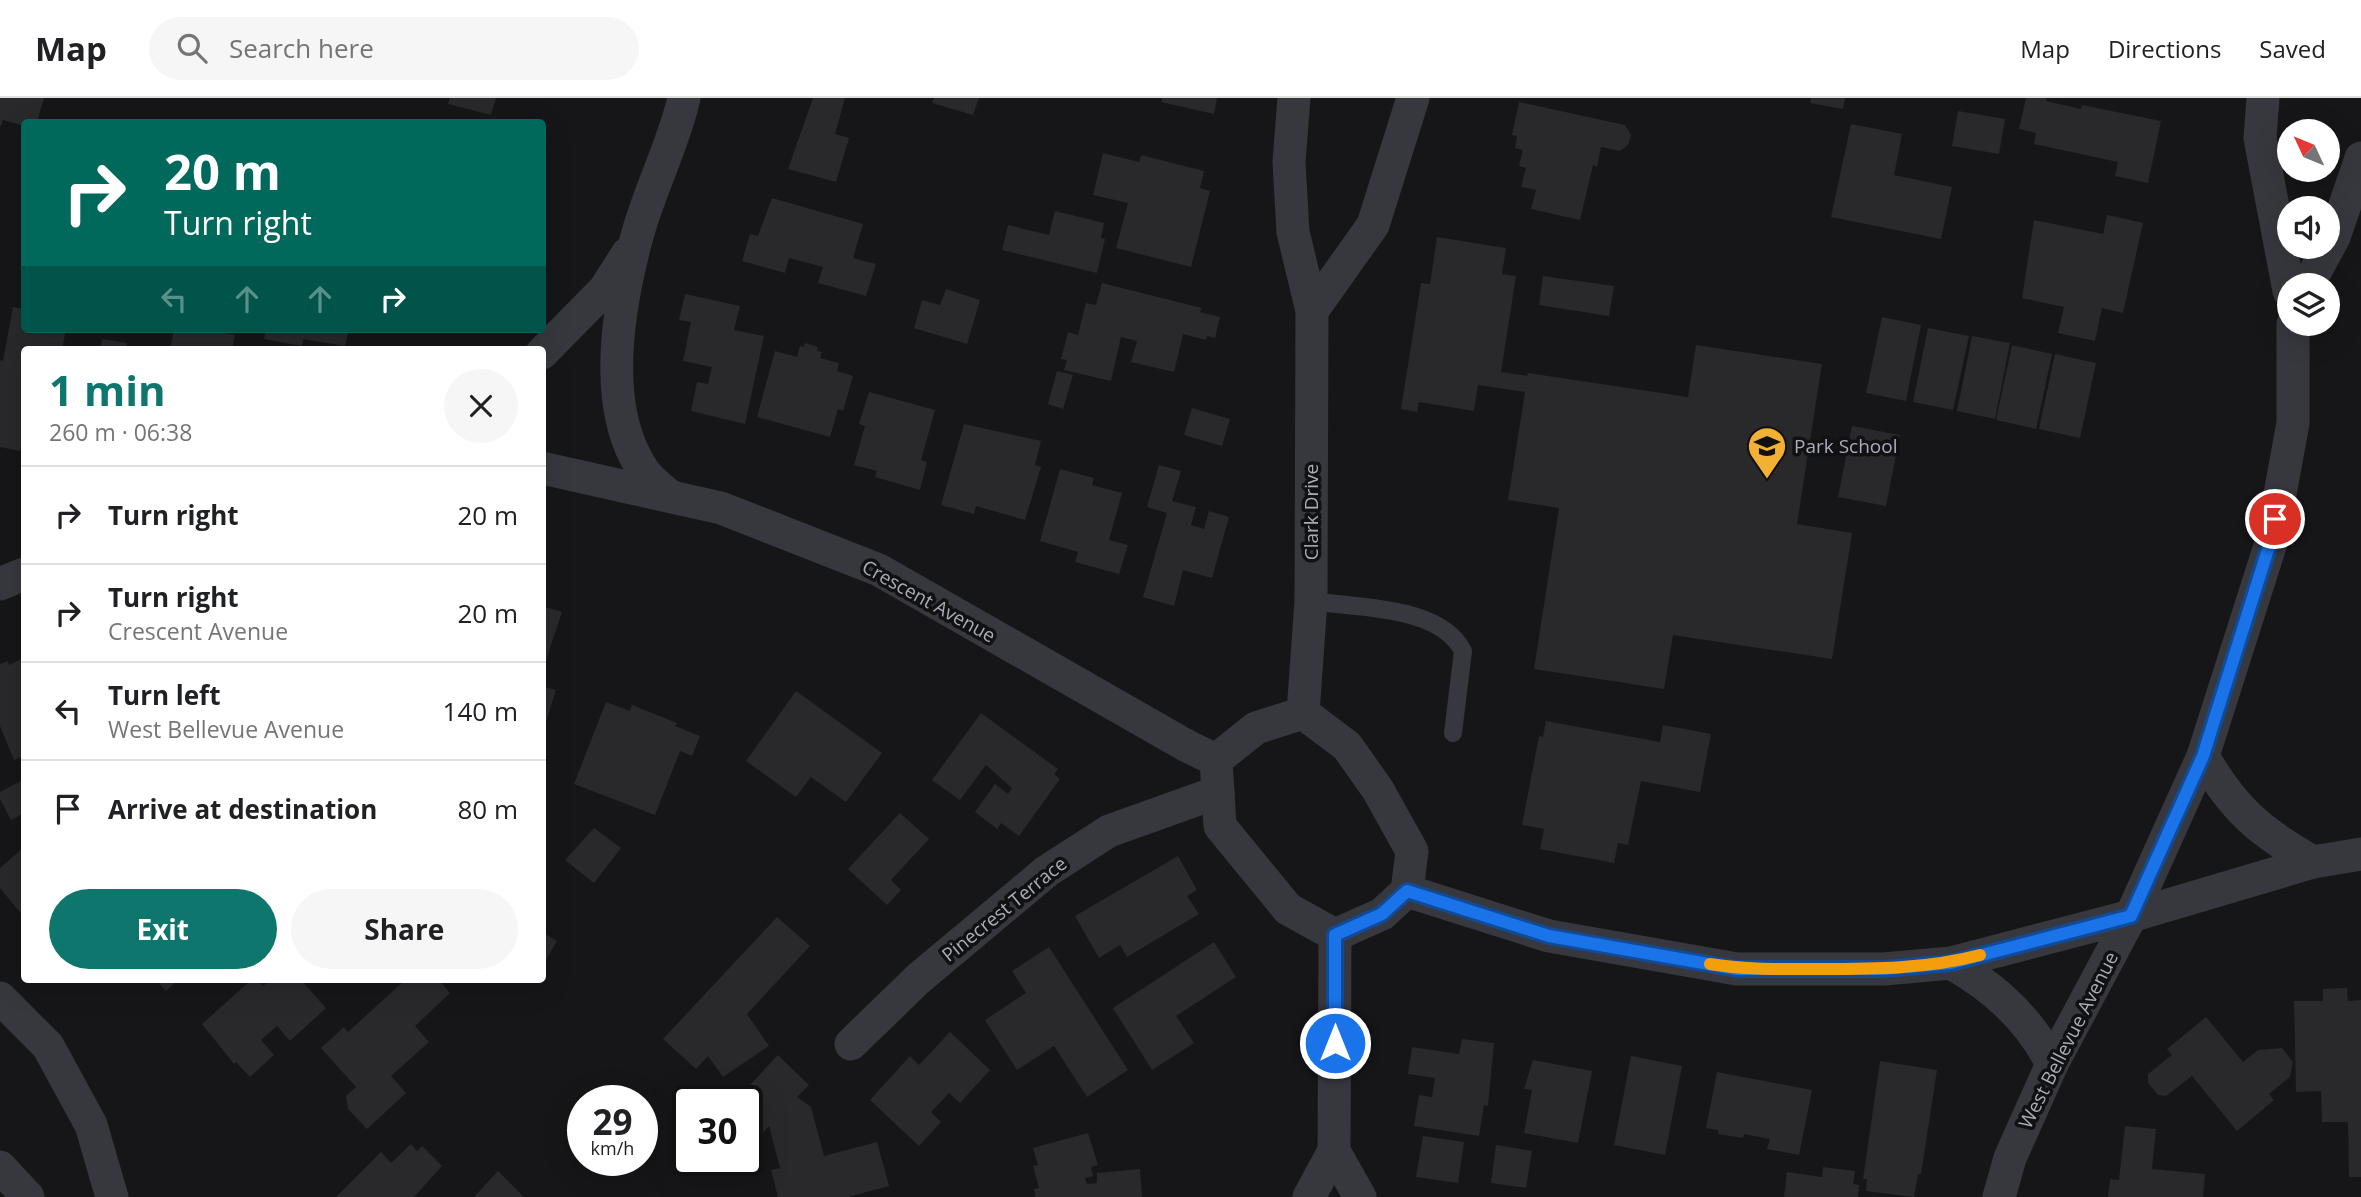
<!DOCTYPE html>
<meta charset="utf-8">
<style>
:root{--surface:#fff;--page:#f6f6f6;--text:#202124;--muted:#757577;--line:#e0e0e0;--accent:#0f766e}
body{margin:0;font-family:"Open Sans",sans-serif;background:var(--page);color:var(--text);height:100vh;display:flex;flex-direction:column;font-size:26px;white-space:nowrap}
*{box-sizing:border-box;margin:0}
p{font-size:23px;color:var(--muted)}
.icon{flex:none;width:38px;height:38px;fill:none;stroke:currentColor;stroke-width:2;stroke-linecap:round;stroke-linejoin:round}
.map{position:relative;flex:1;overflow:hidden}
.sheet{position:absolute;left:21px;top:248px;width:525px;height:637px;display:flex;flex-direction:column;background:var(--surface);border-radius:7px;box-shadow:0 7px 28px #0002}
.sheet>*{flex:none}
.top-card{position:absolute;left:21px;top:21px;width:525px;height:214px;border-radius:7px;box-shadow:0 7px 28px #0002;background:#00695c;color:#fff;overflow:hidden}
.needle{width:46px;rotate:314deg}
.buttons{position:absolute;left:2277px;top:21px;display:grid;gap:14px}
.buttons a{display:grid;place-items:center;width:63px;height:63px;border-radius:50%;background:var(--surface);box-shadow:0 7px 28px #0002;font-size:35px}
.speed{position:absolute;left:567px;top:987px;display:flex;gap:14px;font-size:35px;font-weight:700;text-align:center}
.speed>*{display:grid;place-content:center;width:91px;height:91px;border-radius:50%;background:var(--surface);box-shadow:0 7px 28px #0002;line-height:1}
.speed small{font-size:18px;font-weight:400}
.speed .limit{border:4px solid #111;border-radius:10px;background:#fff;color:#111}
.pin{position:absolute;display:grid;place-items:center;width:60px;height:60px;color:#fff;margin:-30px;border:4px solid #fff;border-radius:50%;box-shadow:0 2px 7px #0007}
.me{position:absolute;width:77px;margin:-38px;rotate:0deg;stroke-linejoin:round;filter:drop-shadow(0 0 5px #0008)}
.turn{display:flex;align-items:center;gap:24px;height:147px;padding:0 28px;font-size:32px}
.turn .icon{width:91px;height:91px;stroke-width:2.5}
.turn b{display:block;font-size:49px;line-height:60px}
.lanes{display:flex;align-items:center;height:66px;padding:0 28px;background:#0003;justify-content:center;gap:35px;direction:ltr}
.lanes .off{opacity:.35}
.round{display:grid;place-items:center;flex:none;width:74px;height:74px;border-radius:37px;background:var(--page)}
.head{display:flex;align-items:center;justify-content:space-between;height:119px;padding:0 28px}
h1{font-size:42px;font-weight:700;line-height:52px;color:var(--accent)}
.action{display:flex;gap:14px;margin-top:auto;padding:14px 28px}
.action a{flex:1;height:80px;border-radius:42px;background:var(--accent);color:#fff;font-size:28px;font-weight:700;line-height:80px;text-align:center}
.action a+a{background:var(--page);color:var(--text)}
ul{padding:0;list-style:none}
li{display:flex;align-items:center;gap:21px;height:98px;padding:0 28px;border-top:2px solid var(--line)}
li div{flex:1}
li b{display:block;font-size:26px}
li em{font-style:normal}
header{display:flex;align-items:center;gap:42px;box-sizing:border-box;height:98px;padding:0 35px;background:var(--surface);border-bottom:2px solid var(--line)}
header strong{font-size:33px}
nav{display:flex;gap:38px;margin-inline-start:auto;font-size:24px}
.search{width:490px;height:63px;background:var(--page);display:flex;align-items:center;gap:18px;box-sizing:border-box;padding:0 24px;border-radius:38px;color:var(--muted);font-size:26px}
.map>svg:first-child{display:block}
.building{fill:#29292c}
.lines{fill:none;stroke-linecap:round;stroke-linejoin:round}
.lane{stroke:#37383d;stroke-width:18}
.street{stroke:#37383d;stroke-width:33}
.route-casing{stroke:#114b97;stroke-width:18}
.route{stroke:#1a73e8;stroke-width:12}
.slow{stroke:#f59e0b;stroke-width:12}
.labels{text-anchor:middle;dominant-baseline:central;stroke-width:7;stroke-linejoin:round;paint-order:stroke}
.poi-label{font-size:19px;fill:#a8adb8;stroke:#111113;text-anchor:start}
.street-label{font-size:19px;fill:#a8adb8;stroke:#111113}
</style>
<header>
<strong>Map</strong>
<div class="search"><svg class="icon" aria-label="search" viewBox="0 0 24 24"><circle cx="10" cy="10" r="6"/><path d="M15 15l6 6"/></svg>Search here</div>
<nav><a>Map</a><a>Directions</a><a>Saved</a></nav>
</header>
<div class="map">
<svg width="2361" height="1099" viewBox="0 0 2361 1099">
<rect width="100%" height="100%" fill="#161618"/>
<!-- building -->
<g class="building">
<polygon points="0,0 44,0 37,24 24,24 24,28 3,22 0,30"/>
<polygon points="450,0 496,0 491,17 448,6"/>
<polygon points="813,0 845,0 835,36 849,40 836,84 788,71"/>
<polygon points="934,0 979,0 973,17 932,5"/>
<polygon points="1162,0 1217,0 1214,16 1161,4"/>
<polygon points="1811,0 1845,0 1843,11 1810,5"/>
<polygon points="2026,0 2046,0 2046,3 2081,11 2082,7 2161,23 2148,85 2115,78 2118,64 2034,46 2036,35 2019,31"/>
<polygon points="1519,4 1625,27 1631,37 1628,47 1620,53 1601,49 1597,69 1593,67 1580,122 1531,111 1536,92 1521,89 1526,70 1519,68 1523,52 1515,50 1517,38 1512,37"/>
<polygon points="1958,13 2005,21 1999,56 1952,48"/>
<polygon points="1851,26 1902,36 1894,77 1952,89 1941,141 1831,119"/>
<polygon points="1103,55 1139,64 1141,57 1204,73 1200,90 1210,93 1191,169 1116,150 1128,105 1093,97"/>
<polygon points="772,100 863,126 853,160 876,166 866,198 818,185 823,169 789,160 785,175 742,163 750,136 758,138"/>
<polygon points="1055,113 1104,125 1101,140 1105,141 1097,175 1002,152 1008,127 1049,137"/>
<polygon points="2107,117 2143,125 2123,215 2102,210 2095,243 2058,235 2064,209 2022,200 2034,122 2103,136"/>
<polygon points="1437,139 1506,150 1502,176 1516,178 1501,274 1527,278 1528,275 1688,299 1696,247 1822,266 1797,426 1852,435 1832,561 1673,537 1664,591 1534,571 1559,410 1508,402 1525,294 1478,287 1474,313 1419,304 1417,314 1401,311 1421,185 1430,186"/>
<polygon points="1543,178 1614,188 1609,218 1539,207"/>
<polygon points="1102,185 1202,210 1200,214 1220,219 1215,240 1207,238 1206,242 1183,236 1174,274 1131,264 1137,243 1121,239 1111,283 1064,272 1067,262 1061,261 1068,234 1078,237 1086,205 1096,207"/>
<polygon points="946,191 980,202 967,246 914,230 922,202 940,207"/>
<polygon points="685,196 740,208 734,232 764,238 745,326 691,313 697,284 708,286 712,269 683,263 691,224 679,222"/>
<polygon points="13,209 24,211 24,231 66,231 62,252 24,252 24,345 22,344 20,353 0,349 0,262 3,263"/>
<polygon points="1882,219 1921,227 1906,303 1866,295"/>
<polygon points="1928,230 1969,238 1953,312 1913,304"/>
<polygon points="174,231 224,231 223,235 235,237 232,252 170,252"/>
<polygon points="266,231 349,231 345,248 303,241 302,248 264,241"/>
<polygon points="1972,238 2010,245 1995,321 1957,313"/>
<polygon points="102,241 127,245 126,252 100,252"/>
<polygon points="805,245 818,249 817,253 822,254 820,260 839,265 837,273 853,278 843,313 838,311 830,339 757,319 775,253 797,259 800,248 804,249"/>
<polygon points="2012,247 2052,256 2036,331 1996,322"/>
<polygon points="2055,256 2096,265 2080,340 2039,331"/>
<polygon points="1057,273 1073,277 1063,311 1048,306"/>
<polygon points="869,294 935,312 921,362 927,364 920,392 875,379 877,373 854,367 865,328 859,326"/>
<polygon points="1192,310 1230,321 1222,348 1184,337"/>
<polygon points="964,326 1041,343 1035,367 1041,369 1025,422 976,408 974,416 941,407"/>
<polygon points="1852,328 1900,337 1886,408 1838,399"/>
<polygon points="1159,367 1181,373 1172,403 1196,409 1191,427 1204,431 1209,413 1229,419 1212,480 1183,472 1174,508 1143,499 1167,415 1147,409"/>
<polygon points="1060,371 1094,380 1092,387 1122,395 1109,442 1128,447 1119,476 1075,464 1078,454 1040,443"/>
<polygon points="542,508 562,514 543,571 542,571"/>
<polygon points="24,560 24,658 14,662 0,628 0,566 8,563 9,567"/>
<polygon points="542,588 556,592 543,634 542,634"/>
<polygon points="796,593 882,655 846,704 811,679 796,699 746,663"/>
<polygon points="606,604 630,613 632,607 677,625 675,628 700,638 692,658 680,653 655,717 574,686"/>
<polygon points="981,615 1058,671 1054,676 1060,681 1019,738 1001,725 997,731 975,714 995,686 1008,696 1012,690 986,667 960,702 932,682"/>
<polygon points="1546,623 1660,644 1663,627 1711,636 1700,694 1641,683 1628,747 1618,745 1614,765 1540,751 1544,731 1522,727 1539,638 1543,639"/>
<polygon points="21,683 24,689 24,715 11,722 0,701 0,694"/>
<polygon points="900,715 929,741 891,782 901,792 887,807 848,771"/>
<polygon points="594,730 621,750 594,785 565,762"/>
<polygon points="24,749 24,819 0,790 0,770"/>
<polygon points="1178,758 1197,792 1187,798 1199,816 1127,859 1120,847 1099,860 1075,818"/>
<polygon points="777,819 810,848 747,916 769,948 723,979 708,958 696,971 663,941"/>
<polygon points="542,834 557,843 542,869"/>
<polygon points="1214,844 1236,879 1176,918 1194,945 1152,972 1113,910"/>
<polygon points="1049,849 1128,972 1087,999 1054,948 1017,972 985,922 1026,895 1012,873"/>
<polygon points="156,882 178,882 166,893"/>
<polygon points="251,882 257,882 263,888 270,882 301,882 326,910 290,943 277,928 261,942 274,957 250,979 236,964 234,966 202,926"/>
<polygon points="405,882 439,882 450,895 415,928 429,944 391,978 406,995 367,1031 348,1011 346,998 356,989 321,950 344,929 348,934"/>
<polygon points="2347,890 2348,903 2361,902 2361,1079 2349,1079 2348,1024 2322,1024 2321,993 2296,994 2294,903 2323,903 2323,891"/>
<polygon points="2206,919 2243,964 2258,952 2282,950 2293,964 2290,979 2269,996 2274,1002 2237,1033 2192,978 2166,998 2158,997 2148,985 2148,976 2172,957 2167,951"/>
<polygon points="950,934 990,972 960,1005 949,995 931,1014 941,1024 919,1048 870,1002 910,958 919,967"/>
<polygon points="1462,941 1494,945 1488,1008 1484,1007 1479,1038 1414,1028 1419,997 1432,999 1435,980 1408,976 1412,949 1459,956"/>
<polygon points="778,957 809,987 797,999 811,1009 824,1058 877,1044 889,1088 848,1099 778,1099 771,1072 780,1070 769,1028 760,1038 747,1026 747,1003 735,1003"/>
<polygon points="1631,958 1682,968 1665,1057 1614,1047"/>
<polygon points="1533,962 1592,973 1578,1045 1524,1035 1532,992 1524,991"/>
<polygon points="1880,963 1937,972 1921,1076 1918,1076 1914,1099 1866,1093 1867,1081 1863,1081"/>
<polygon points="1717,974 1812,992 1799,1057 1767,1051 1770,1041 1744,1036 1743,1040 1718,1036 1718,1032 1706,1030"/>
<polygon points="2125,1028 2156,1031 2152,1071 2205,1076 2203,1099 2108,1099 2110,1081 2119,1082"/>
<polygon points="1088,1035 1098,1067 1091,1069 1093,1078 1085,1080 1087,1086 1097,1085 1097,1075 1140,1071 1142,1099 1035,1099 1034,1091 1039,1090 1033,1068 1038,1067 1033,1050"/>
<polygon points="1423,1038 1464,1044 1458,1085 1416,1079"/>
<polygon points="411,1046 417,1053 422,1048 442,1068 414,1099 336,1099 381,1054 391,1065"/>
<polygon points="1496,1047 1532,1053 1526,1090 1491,1085"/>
<polygon points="1823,1069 1855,1073 1853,1086 1859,1087 1858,1099 1784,1099 1787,1074 1822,1079"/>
<polygon points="498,1073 524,1099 474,1099"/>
</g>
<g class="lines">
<!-- lane -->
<path class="lane" d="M 1311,503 C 1356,510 1440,507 1463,553 L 1453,635"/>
<!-- street -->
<g class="street">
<polyline points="1294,0 1289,64 1293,134 1312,213 1311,503 1303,615"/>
<polyline points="2263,0 2260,40 2289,193"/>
<polyline points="2308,187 2334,139 2361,60"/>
<polyline points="1312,213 1373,127 1413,0"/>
<polyline points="542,255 605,191 628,155"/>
<polyline points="542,370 721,410 879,472 1187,648 1216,662"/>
<path d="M 670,398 C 661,390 649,382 643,372 C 601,310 618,210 636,142 C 648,94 673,49 684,0"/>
<polyline points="0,486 24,476"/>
<polygon points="1303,615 1347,648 1378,692 1412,753 1407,793 1382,816 1335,837 1288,811 1220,728 1216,662 1256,630"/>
<path d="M 2203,658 C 2233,711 2260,734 2313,764"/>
<polyline points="1407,793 1549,838 1737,871 1884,871 1951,865 2131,818 2313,764 2361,756"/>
<path d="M 1951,865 C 1994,889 2030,922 2052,966"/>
<polyline points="0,900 48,948 91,1027 112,1099"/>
<polyline points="851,946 918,881 1047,773 1109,733 1218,694"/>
<polyline points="1334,1053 1360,1099"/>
<polyline points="0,1069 28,1099"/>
<polyline points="1309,1099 1334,1053 1335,837"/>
<polyline points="1999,1099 2010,1060 2052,966 2131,818 2203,658 2271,445 2293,325 2293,226"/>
</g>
</g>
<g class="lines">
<!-- route casing -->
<g class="route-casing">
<polyline id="route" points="1335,945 1335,837 1382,816 1407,793 1549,838 1737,871 1884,871 1951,865 2131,818 2203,658 2270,445 2275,421"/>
</g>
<!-- route -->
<use href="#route" class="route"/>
<!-- slow -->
<path class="slow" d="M 1710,866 C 1746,872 1782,871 1818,871 C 1873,871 1927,871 1980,857"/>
</g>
<!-- icons -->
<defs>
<g id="school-pin" transform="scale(2.0125)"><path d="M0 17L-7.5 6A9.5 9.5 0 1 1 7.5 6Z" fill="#f2b134" stroke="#111113"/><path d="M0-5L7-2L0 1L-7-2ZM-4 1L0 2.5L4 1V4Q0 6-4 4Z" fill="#111"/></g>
</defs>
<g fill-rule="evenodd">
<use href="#school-pin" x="1767" y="348"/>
</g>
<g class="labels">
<!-- poi labels -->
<g class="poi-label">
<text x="1794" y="348">Park School</text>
</g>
<!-- street labels -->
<g class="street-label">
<text transform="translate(1311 414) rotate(-90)">Clark Drive</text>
<text transform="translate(929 503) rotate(29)">Crescent Avenue</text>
<text transform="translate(1004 811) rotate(-39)">Pinecrest Terrace</text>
<text transform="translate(2068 942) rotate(-63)">West Bellevue Avenue</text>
</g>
</g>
</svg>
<div class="buttons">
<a><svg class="needle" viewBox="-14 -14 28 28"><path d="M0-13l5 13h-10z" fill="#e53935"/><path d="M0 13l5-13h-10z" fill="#757577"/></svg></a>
<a><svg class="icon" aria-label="sound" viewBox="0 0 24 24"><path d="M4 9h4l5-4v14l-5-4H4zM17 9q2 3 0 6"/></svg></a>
<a><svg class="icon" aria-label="layers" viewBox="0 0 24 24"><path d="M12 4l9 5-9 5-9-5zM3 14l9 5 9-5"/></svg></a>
</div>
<div class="speed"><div>29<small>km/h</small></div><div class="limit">30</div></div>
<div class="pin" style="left:2275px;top:421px;background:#d93025"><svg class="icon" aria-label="arrive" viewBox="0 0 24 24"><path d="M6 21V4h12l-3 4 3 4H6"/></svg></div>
<svg class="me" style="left:1335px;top:945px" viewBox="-20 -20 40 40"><circle r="17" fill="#1a73e8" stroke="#fff" stroke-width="3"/><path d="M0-11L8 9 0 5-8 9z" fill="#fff"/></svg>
<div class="top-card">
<div class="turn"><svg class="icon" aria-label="right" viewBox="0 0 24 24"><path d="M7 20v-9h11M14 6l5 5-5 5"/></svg><div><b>20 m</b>Turn right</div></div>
<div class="lanes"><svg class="icon off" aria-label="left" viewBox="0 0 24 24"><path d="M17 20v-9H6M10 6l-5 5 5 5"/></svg><svg class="icon off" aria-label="ahead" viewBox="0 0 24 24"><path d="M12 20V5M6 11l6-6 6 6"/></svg><svg class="icon off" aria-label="ahead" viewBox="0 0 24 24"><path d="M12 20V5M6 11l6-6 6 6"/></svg><svg class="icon" aria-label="right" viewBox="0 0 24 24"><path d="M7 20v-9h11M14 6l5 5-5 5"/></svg></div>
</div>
<section class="sheet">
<div class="head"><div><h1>1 min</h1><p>260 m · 06:38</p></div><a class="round"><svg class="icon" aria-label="close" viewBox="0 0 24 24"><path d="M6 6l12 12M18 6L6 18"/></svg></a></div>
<ul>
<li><svg class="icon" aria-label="right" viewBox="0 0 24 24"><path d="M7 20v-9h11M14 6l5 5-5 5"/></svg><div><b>Turn right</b></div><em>20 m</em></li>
<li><svg class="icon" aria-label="right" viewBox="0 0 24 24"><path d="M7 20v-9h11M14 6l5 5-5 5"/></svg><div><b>Turn right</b><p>Crescent Avenue</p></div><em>20 m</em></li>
<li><svg class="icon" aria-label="left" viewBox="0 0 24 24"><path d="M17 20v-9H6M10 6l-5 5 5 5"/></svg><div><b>Turn left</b><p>West Bellevue Avenue</p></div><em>140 m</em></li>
<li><svg class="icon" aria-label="arrive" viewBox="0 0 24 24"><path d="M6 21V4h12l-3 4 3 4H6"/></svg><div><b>Arrive at destination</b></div><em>80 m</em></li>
</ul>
<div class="action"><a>Exit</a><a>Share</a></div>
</section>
</div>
